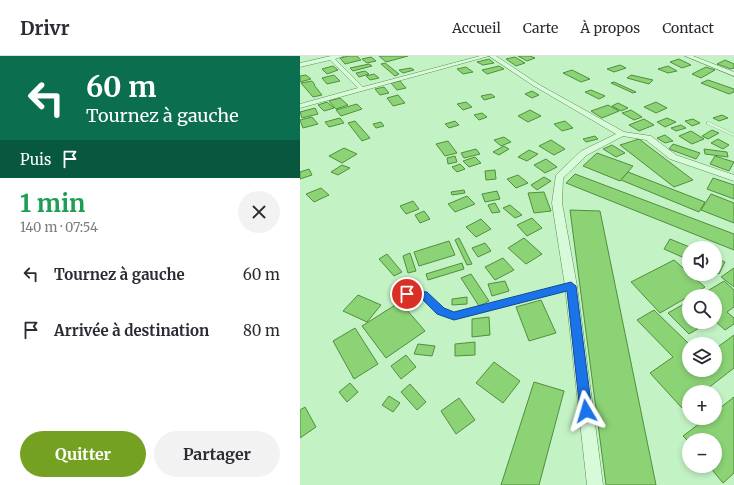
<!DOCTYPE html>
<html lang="fr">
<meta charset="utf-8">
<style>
:root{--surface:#fff;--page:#f2f2f3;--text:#2b2b33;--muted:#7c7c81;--line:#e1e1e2;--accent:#75a123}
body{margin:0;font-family:Merriweather,serif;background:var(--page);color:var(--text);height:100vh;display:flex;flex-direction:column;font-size:15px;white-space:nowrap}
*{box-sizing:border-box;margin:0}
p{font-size:13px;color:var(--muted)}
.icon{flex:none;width:22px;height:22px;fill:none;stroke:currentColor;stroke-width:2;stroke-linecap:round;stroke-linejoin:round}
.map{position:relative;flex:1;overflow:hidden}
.side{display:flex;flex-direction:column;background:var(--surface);width:300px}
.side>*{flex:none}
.banner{background:#0b6e4f;color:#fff;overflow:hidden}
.tools{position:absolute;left:382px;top:185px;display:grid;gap:8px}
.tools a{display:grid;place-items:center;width:40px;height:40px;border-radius:50%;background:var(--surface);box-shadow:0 2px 6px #0003;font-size:20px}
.pin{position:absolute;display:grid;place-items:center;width:34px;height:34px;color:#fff;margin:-17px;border:2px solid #fff;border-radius:50%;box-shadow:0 1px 4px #0007}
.me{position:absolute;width:44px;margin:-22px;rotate:353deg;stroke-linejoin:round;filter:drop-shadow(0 0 3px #0008)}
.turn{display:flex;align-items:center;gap:14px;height:84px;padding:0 20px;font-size:18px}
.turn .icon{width:52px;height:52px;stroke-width:2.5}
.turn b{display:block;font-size:28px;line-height:34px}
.then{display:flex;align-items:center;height:38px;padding:0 20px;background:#0003;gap:8px;font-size:15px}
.round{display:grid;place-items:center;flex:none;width:42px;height:42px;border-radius:21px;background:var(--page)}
.summary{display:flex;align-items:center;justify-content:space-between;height:68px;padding:0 20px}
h1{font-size:24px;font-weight:700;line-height:30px;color:#1e9e55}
.button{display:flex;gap:8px;margin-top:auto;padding:8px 20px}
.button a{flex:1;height:46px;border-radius:24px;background:var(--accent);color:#fff;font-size:16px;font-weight:700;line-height:46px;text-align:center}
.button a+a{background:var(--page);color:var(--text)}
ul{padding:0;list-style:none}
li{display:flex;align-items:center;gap:12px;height:56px;padding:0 20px}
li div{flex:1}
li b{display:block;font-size:15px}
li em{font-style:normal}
header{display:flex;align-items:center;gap:24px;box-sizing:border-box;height:56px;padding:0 20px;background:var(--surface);border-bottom:1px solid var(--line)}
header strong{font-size:19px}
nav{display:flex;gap:22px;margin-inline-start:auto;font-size:14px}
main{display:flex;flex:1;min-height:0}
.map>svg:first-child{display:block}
.building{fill:#8bd375;stroke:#508f3c}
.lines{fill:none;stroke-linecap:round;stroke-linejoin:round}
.lane-casing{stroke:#5e8d58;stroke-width:0.5}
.street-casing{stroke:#5e8d58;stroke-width:1}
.lane{fill:#d7fbd9;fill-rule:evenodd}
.street{fill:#d7fbd9;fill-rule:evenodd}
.route{fill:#1a73e8;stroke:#114b97}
</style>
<header>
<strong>Drivr</strong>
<nav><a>Accueil</a><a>Carte</a><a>À propos</a><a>Contact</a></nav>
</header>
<main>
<section class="side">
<div class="banner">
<div class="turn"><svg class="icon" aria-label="left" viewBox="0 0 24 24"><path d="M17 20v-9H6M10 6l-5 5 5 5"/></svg><div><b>60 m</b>Tournez à gauche</div></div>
<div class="then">Puis<svg class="icon" aria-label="arrive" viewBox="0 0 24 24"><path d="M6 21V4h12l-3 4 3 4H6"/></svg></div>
</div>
<div class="summary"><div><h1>1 min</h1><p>140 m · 07:54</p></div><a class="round"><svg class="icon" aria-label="close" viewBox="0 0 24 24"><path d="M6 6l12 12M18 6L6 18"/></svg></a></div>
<ul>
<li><svg class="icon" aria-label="left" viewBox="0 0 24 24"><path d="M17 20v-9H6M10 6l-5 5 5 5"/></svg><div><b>Tournez à gauche</b></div><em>60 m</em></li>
<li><svg class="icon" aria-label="arrive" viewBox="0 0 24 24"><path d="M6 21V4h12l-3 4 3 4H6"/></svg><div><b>Arrivée à destination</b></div><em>80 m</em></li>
</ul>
<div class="button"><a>Quitter</a><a>Partager</a></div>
</section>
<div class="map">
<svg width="434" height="429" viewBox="0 0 434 429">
<rect width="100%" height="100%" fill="#c3f2c5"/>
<!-- building -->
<g class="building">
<polygon points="49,0 57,0 61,4 45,8 40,2"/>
<polygon points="79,0 108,0 86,6"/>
<polygon points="218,0 230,0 235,2 227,5"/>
<polygon points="71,1 76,5 67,7 62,3"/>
<polygon points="215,1 225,7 216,10 206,3"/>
<polygon points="189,3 194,7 183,9 177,6"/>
<polygon points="379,3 391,9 382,12 370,6"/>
<polygon points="425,4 434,8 434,12 431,13 417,8"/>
<polygon points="85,7 99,18 95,20 81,8"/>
<polygon points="69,8 72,10 53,15 50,12"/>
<polygon points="320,9 326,12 314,16 307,13"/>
<polygon points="33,10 38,14 27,18 22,13"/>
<polygon points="199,10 204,13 187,18 182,14"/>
<polygon points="368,10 377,15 368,17 358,13"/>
<polygon points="166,11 173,16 163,18 157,13"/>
<polygon points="406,11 415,14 401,22 392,18"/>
<polygon points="111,12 114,14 103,17 99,14"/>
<polygon points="272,14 290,23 281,26 263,17"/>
<polygon points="65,15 69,18 59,21 56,17"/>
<polygon points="74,18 79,22 70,24 66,20"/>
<polygon points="6,19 11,23 0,26 0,20"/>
<polygon points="34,19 40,25 27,28 22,22"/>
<polygon points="331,19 353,24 349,28 327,22"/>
<polygon points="408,24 434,33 434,36 429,38 401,27"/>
<polygon points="12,25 15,29 14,29 22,39 13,41 1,27"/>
<polygon points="100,25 106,32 97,34 91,27"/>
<polygon points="314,26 336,36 333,37 311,27"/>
<polygon points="84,31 89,37 80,39 75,33"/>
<polygon points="291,34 305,40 299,43 285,36"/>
<polygon points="232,35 239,39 232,42 225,38"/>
<polygon points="191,38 195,41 184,44 181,40"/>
<polygon points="98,39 105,47 93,50 87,42"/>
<polygon points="40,42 48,49 36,53 29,45"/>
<polygon points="27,46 34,52 24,55 18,49"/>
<polygon points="166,46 172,51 163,54 157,48"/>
<polygon points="356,46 367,52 356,57 344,51"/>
<polygon points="318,47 328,52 321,55 312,50"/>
<polygon points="57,48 62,53 41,60 36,54"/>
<polygon points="308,49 319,55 302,62 291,55"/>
<polygon points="15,52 18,58 2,62 0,56"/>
<polygon points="230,54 241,60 228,66 218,60"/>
<polygon points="331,54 342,61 334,64 322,57"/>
<polygon points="182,57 187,61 179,64 174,59"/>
<polygon points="422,59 428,62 419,65 413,62"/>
<polygon points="12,61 18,68 3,72 0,64"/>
<polygon points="40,62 44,67 29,71 25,66"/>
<polygon points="367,62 376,66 365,71 357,66"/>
<polygon points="344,63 354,69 339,75 329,69"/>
<polygon points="393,63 400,67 392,70 385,65"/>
<polygon points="55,65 70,82 62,85 48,67"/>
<polygon points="155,65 159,69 149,72 145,68"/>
<polygon points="265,65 273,72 262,75 254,68"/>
<polygon points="81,66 84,70 76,72 73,68"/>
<polygon points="381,69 386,72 376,75 371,72"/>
<polygon points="412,74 419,77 408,83 402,80"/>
<polygon points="391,75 404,83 392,88 379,80"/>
<polygon points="365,79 373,85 365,87 357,82"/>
<polygon points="295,80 298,83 286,86 283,83"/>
<polygon points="204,81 211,86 201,90 194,84"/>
<polygon points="339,83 393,124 374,131 320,89"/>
<polygon points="418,83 429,89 423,93 411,87"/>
<polygon points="251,84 265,93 254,99 239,90"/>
<polygon points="148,85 157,97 145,100 136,88"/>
<polygon points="373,88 400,97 396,103 369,93"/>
<polygon points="312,89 325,97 316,101 303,93"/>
<polygon points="204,90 209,93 199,99 193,96"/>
<polygon points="44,92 57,98 42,107 29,100"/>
<polygon points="176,93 180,98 164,102 161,97"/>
<polygon points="404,93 427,96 428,101 405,98"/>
<polygon points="229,94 238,98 227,105 218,101"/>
<polygon points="297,97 333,110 320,125 283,110"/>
<polygon points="155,100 157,106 148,108 147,102"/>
<polygon points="415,100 434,106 429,115 410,108"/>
<polygon points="175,101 181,107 169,111 163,105"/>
<polygon points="246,103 257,111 245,117 234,109"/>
<polygon points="160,108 165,113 157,116 152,111"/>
<polygon points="42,109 50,112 38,119 31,116"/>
<polygon points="9,113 12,119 0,123 0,116"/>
<polygon points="195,114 196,123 186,124 185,115"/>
<polygon points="328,116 405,146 399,156 321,124"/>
<polygon points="275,118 434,178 434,194 266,127"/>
<polygon points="218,119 228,127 216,132 207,123"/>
<polygon points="244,121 251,125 237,134 231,129"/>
<polygon points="413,122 434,129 434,143 407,133"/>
<polygon points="21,132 29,139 14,146 6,138"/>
<polygon points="164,134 165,137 152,139 151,136"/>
<polygon points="197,135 200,143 185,146 182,138"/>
<polygon points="244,136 251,155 234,157 228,137"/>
<polygon points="411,138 434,147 434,167 401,154"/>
<polygon points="167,140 175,148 155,156 148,148"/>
<polygon points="113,145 119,153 106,158 100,150"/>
<polygon points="195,147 200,156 192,157 188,149"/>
<polygon points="210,149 222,159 215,162 203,152"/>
<polygon points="270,154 300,155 356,429 306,429"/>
<polygon points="124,155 130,163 120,167 115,159"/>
<polygon points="232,162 242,172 227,180 217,169"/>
<polygon points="181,163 191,173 176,181 166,171"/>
<polygon points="159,182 172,208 167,209 155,184"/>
<polygon points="224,182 242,198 226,208 208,192"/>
<polygon points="370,183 392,192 389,192 389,204 364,193"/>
<polygon points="149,185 155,199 119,210 114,196"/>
<polygon points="185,187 191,195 178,201 172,192"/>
<polygon points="110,197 116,215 108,217 103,200"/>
<polygon points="87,198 102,216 94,220 79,203"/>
<polygon points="203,202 214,214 195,224 185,211"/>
<polygon points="415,202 425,206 419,218 415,216"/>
<polygon points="374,204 405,231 360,257 331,226"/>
<polygon points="162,207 164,213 128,224 126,218"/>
<polygon points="434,212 434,231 421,221"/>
<polygon points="171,218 189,245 179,250 161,222"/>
<polygon points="205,225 209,235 192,240 188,228"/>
<polygon points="424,225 434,234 434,251 427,256 434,262 434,268 425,274 415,265 415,240 399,240"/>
<polygon points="58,239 81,249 67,266 43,255"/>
<polygon points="167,241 167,248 152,249 152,243"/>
<polygon points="241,244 256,277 229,285 216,251"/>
<polygon points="389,245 389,266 409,266 389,278 368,257"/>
<polygon points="100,246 125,275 86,302 62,270"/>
<polygon points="354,254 389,288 389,314 415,314 415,293 434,279 434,312 403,336 389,336 389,347 382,352 350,317 373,301 337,264"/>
<polygon points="189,261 190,279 172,281 172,263"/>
<polygon points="55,272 78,308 54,323 33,285"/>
<polygon points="175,286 175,299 155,300 155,288"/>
<polygon points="118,288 135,290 132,300 114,298"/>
<polygon points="106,299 116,311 101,323 91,310"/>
<polygon points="194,306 220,325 203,347 176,327"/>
<polygon points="234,326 264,335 239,429 201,429"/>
<polygon points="50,327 58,336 47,346 39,336"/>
<polygon points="110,328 126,346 117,354 101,336"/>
<polygon points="89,340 100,347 93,356 82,349"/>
<polygon points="434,341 434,417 423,427 409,410 415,410 415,384 389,384 389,386 383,380 407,362 415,362 415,356"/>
<polygon points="159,342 175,364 156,378 141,355"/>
<polygon points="5,351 16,371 0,382 0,354"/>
</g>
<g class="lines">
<!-- lane casing -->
<g class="lane-casing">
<g id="lane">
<polygon points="407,66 409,66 434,78 434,80 407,68"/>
<polygon points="271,228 273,228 274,230 273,232 154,263 138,257 123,241 107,240 105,240 104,238 105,236 107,236 126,237 142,253 154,257"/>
</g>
</g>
<!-- street casing -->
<g class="street-casing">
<g id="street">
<polygon points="44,0 35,3 63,31 180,0 189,0 0,52 0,48 58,32 30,4 0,11 0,7 31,0"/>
<polygon points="189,0 196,0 238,28 324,76 351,80 376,99 434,119 434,125 370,103 346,84 323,80 287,99 263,122 262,147 277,230 303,429 287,429 265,230 252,147 256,119 281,95 316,78 234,30"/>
<polygon points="385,0 393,0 434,16 434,20"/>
</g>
</g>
<!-- lane -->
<use href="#lane" class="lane"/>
<!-- street -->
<use href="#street" class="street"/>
</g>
<!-- route -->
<polygon class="route" points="271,226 276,230 292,355 290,359 286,361 282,359 280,355 267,235 154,264 137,258 122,243 107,242 102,238 107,234 127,236 144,252 154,256"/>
</svg>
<div class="tools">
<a><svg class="icon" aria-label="sound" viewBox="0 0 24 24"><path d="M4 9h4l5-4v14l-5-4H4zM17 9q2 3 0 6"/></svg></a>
<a><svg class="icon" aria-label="search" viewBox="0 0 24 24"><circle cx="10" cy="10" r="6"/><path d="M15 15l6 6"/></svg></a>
<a><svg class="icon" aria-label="layers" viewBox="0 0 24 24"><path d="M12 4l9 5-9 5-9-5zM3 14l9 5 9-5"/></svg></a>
<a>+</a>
<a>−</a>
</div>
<div class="pin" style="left:107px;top:238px;background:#d93025"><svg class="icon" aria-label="arrive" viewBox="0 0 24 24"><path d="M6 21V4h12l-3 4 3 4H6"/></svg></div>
<svg class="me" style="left:286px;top:355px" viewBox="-20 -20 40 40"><path d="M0-17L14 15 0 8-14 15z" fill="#1a73e8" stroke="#fff" stroke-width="4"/></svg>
</div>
</main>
